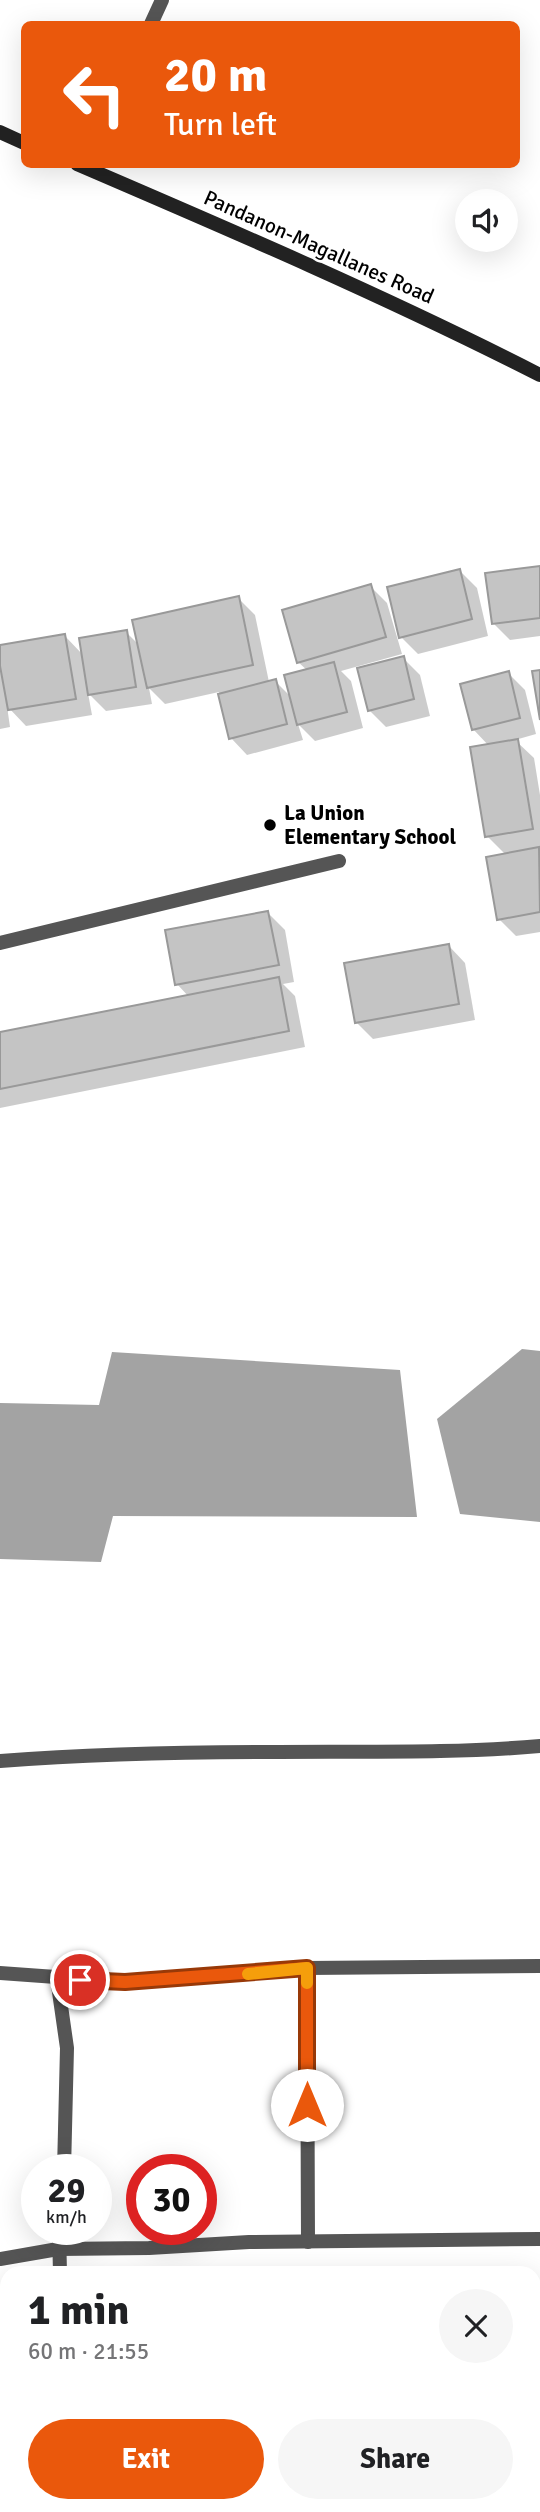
<!DOCTYPE html>
<meta charset="utf-8">
<style>
:root{--surface:#fff;--page:#f6f6f6;--text:#202124;--muted:#757577;--accent:#ea580c}
body{margin:0;font-family:Signika,sans-serif;background:var(--page);color:var(--text);height:100vh;display:flex;flex-direction:column;font-size:26px;white-space:nowrap}
*{box-sizing:border-box;margin:0}
p{font-size:23px;color:var(--muted)}
.icon{flex:none;width:38px;height:38px;fill:none;stroke:currentColor;stroke-width:2;stroke-linecap:round;stroke-linejoin:round}
.map{position:relative;flex:1;overflow:hidden}
.details{position:absolute;left:0px;top:2266px;width:541px;height:247px;display:flex;flex-direction:column;background:var(--surface);border-radius:21px 21px 0 0;box-shadow:0 7px 28px #0002}
.details>*{flex:none}
.top-card{position:absolute;left:21px;top:21px;width:499px;height:147px;border-radius:10px;box-shadow:0 7px 28px #0002;background:#ea580c;color:#fff;overflow:hidden}
.fabs{position:absolute;left:455px;top:189px;display:grid;gap:14px}
.fabs a{display:grid;place-items:center;width:63px;height:63px;border-radius:50%;background:var(--surface);box-shadow:0 7px 28px #0002;font-size:35px}
.speed{position:absolute;left:21px;top:2154px;display:flex;gap:14px;font-size:35px;font-weight:700;text-align:center}
.speed>*{display:grid;place-content:center;width:91px;height:91px;border-radius:50%;background:var(--surface);box-shadow:0 7px 28px #0002;line-height:1}
.speed small{font-size:18px;font-weight:400}
.speed .limit{border:10px solid #d22;background:#fff;color:#111}
.pin{position:absolute;display:grid;place-items:center;width:60px;height:60px;color:#fff;margin:-30px;border:4px solid #fff;border-radius:50%;box-shadow:0 2px 7px #0007}
.me{position:absolute;width:77px;margin:-38px;rotate:0deg;stroke-linejoin:round;filter:drop-shadow(0 0 5px #0008)}
.turn{display:flex;align-items:center;gap:24px;height:147px;padding:0 28px;font-size:32px}
.turn .icon{width:91px;height:91px;stroke-width:2.5}
.turn b{display:block;font-size:49px;line-height:60px}
.round{display:grid;place-items:center;flex:none;width:74px;height:74px;border-radius:37px;background:var(--page)}
.summary{display:flex;align-items:center;justify-content:space-between;height:119px;padding:0 28px}
h1{font-size:42px;font-weight:800;line-height:52px}
.primary-button{display:flex;gap:14px;margin-top:auto;padding:14px 28px}
.primary-button a{flex:1;height:80px;border-radius:42px;background:var(--accent);color:#fff;font-size:28px;font-weight:800;line-height:80px;text-align:center}
.primary-button a+a{background:var(--page);color:var(--text)}
.map>svg:first-child{display:block}
.water{fill:#a3a3a3}
.shadow{fill:#0003}
.building{fill:#c4c4c4;stroke:#999;stroke-width:2}
.lines{fill:none;stroke-linecap:round;stroke-linejoin:round}
.lane{stroke:#555;stroke-width:14}
.street{stroke:#555;stroke-width:14}
.secondary{stroke:#222;stroke-width:14}
.route-casing{stroke:#983908;stroke-width:18}
.route{stroke:#ea580c;stroke-width:12}
.slow{stroke:#f59e0b;stroke-width:12}
.poi-dot{fill:#000;stroke:#fff;stroke-width:2.5}
.labels{text-anchor:middle;dominant-baseline:central;stroke-width:5;stroke-linejoin:round;paint-order:stroke}
.street-label{font-size:21px;fill:#000;stroke:#fff}
.poi-label{font-size:21px;font-weight:bold;fill:#000;stroke:#fff;text-anchor:start}
</style>
<div class="map">
<svg width="540" height="2512" viewBox="0 0 540 2512">
<rect width="100%" height="100%" fill="#fff"/>
<!-- water -->
<g class="water">
<polygon points="522,1349 540,1351 540,1522 460,1514 437,1419"/>
<polygon points="112,1352 400,1370 417,1517 113,1516 101,1562 0,1559 0,1403 99,1405"/>
</g>
<!-- shadow -->
<g class="shadow">
<polygon points="540,568 540,636 510,640 493,623"/>
<polygon points="460,571 477,588 488,636 418,654 401,637"/>
<polygon points="370,586 387,603 402,654 341,671 351,681 363,728 315,741 298,724 303,740 247,755 231,738 219,692 165,704 149,688 152,704 106,711 88,693 92,715 26,726 7,706 10,727 0,729 0,671 3,674 0,647 65,636 83,655 126,632 139,645 238,598 255,615 269,682 275,681 292,698 308,671 298,662"/>
<polygon points="403,658 420,675 430,716 386,727 369,710"/>
<polygon points="508,673 525,690 536,734 515,740 534,758 540,795 540,847 537,848 540,851 540,932 516,936 499,919 506,855 487,836 489,746 473,729"/>
<polygon points="268,913 285,930 294,982 283,984 295,996 305,1047 0,1108 0,1034 189,997 177,984"/>
<polygon points="449,946 465,963 475,1020 373,1039 356,1022"/>
</g>
<!-- building -->
<g class="building">
<polygon points="540,566 540,618 492,624 485,573"/>
<polygon points="460,569 472,619 399,638 387,587"/>
<polygon points="371,584 386,637 297,663 282,610"/>
<polygon points="239,596 253,665 147,688 132,620"/>
<polygon points="127,630 136,687 88,695 79,638"/>
<polygon points="65,634 76,699 8,710 0,666 0,645"/>
<polygon points="404,656 414,699 368,711 357,668"/>
<polygon points="334,662 347,712 297,725 284,675"/>
<polygon points="540,670 540,720 532,671"/>
<polygon points="509,671 520,718 472,730 460,684"/>
<polygon points="276,679 287,724 229,739 218,694"/>
<polygon points="518,739 533,829 485,837 470,747"/>
<polygon points="539,847 540,912 497,920 486,857"/>
<polygon points="268,911 279,965 175,985 165,930"/>
<polygon points="449,944 459,1004 355,1023 344,963"/>
<polygon points="279,977 289,1031 0,1089 0,1032"/>
</g>
<g class="lines">
<!-- lane -->
<polyline class="lane" points="0,943 339,861"/>
<!-- street -->
<g class="street">
<polyline points="151,24 162,0"/>
<path d="M 0,1761 C 89,1754 178,1752 267,1752 C 359,1751 449,1754 540,1746"/>
<polyline points="307,1968 308,2242"/>
<polyline points="0,1973 125,1982 307,1968 540,1966"/>
<polyline points="57,1978 67,2048 64,2170"/>
<polyline points="59,2230 60,2273"/>
<polyline points="0,2259 58,2249 149,2248 249,2242 540,2239"/>
<polyline points="534,2464 540,2463"/>
<polyline points="0,2481 7,2481"/>
</g>
<!-- secondary -->
<g class="secondary">
<polyline points="0,132 24,143"/>
<path d="M 77,164 C 233,231 389,298 540,375"/>
</g>
</g>
<g class="lines">
<!-- route casing -->
<g class="route-casing">
<polyline id="route" points="80,1980 125,1982 307,1968 307,2105"/>
</g>
<!-- route -->
<use href="#route" class="route"/>
<!-- slow -->
<polyline class="slow" points="248,1974 307,1968 307,1983"/>
</g>
<!-- markers -->
<circle class="poi-dot" cx="270" cy="825" r="7"/>
<g class="labels">
<!-- street labels -->
<g class="street-label">
<text transform="translate(319 247) rotate(24)">Pandanon-Magallanes Road</text>
</g>
<!-- poi labels -->
<g class="poi-label">
<text x="284" y="813">La Union<tspan x="284" dy="24">Elementary School</tspan></text>
</g>
</g>
</svg>
<div class="fabs">
<a><svg class="icon" aria-label="sound" viewBox="0 0 24 24"><path d="M4 9h4l5-4v14l-5-4H4zM17 9q2 3 0 6"/></svg></a>
</div>
<div class="speed"><div>29<small>km/h</small></div><div class="limit">30</div></div>
<div class="pin" style="left:80px;top:1980px;background:#d93025"><svg class="icon" aria-label="arrive" viewBox="0 0 24 24"><path d="M6 21V4h12l-3 4 3 4H6"/></svg></div>
<svg class="me" style="left:307px;top:2105px" viewBox="-20 -20 40 40"><circle r="19" fill="#fff"/><path d="M0-13L10 11 0 6-10 11z" fill="#ea580c"/></svg>
<div class="top-card">
<div class="turn"><svg class="icon" aria-label="left" viewBox="0 0 24 24"><path d="M17 20v-9H6M10 6l-5 5 5 5"/></svg><div><b>20 m</b>Turn left</div></div>
</div>
<section class="details">
<div class="summary"><div><h1>1 min</h1><p>60 m · 21:55</p></div><a class="round"><svg class="icon" aria-label="close" viewBox="0 0 24 24"><path d="M6 6l12 12M18 6L6 18"/></svg></a></div>
<div class="primary-button"><a>Exit</a><a>Share</a></div>
</section>
</div>
